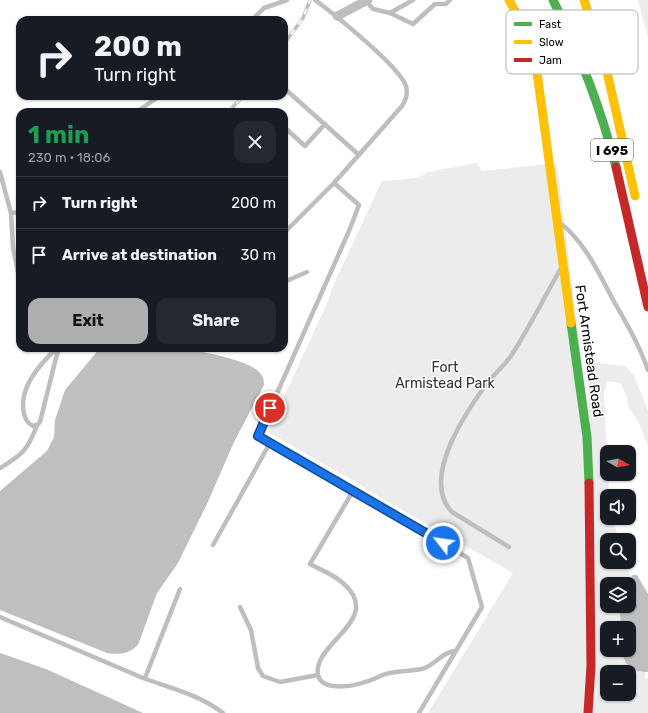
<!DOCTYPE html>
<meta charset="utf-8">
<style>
:root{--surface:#171b24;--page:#242831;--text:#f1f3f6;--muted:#9ea1a6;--line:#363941;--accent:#adaeaf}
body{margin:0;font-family:Rubik,sans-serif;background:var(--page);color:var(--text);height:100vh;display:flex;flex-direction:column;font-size:15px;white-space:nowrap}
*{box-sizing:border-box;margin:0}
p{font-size:13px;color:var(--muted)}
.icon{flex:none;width:22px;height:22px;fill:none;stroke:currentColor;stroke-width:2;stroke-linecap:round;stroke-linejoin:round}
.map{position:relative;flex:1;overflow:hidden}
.sheet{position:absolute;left:16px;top:108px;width:272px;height:244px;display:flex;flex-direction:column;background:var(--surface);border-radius:12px;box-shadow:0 1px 3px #0004}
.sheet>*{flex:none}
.guide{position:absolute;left:16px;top:16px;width:272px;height:84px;border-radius:12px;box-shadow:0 1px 3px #0004;background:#171b24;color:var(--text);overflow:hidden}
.needle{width:26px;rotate:99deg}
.fabs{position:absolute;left:600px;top:445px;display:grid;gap:8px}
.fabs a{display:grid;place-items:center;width:36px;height:36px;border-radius:8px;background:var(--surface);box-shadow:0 1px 3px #0004;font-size:20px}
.pin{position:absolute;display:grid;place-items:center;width:34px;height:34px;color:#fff;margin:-17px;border:2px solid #fff;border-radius:50%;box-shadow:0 1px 4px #0007}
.me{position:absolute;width:44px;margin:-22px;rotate:300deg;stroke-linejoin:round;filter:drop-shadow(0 0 3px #0008)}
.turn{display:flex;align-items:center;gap:14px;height:84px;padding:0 12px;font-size:18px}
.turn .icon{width:52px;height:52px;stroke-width:2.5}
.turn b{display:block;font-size:28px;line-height:34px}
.round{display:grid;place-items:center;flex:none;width:42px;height:42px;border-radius:12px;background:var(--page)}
.head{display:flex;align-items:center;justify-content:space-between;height:68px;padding:0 12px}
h1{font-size:24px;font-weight:700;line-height:30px;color:#1e9e55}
.action{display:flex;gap:8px;margin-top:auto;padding:8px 12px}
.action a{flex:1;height:46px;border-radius:12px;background:var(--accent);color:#111;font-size:16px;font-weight:700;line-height:46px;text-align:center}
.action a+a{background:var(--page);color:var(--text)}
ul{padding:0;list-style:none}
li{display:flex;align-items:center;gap:12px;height:52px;padding:0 12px;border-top:1px solid var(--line)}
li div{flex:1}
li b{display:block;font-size:15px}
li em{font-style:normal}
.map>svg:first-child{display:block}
.green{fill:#ececec;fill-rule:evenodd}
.water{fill:#bfbfbf}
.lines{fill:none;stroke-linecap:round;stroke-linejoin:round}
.lane{stroke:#bebebe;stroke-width:4.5}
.street{stroke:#bebebe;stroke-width:9}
.fast{stroke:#4caf50;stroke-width:9}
.slow{stroke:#ffc107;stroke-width:9}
.jam{stroke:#c62828;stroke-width:9}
.rail-casing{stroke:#bebebe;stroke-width:3.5}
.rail{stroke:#fff;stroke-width:2;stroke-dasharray:6;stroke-linecap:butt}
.route-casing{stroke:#114b97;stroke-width:10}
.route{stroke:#1a73e8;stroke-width:7}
.labels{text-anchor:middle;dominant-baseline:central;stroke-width:3;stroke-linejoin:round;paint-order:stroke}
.shield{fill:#fff;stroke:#4c4c4c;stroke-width:1}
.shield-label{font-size:13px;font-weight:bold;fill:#000}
.street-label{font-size:14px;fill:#000;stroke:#fff}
.park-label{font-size:14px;fill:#333;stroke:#fff}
.key{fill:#fff;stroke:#b2b2b2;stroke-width:1}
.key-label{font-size:11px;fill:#000}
</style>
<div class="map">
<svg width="648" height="713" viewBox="0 0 648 713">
<rect width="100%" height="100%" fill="#fff"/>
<!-- green -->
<g class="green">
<polygon points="638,0 648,0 648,38"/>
<path d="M 477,163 L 482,171 L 557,163 L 591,436 L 588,400 L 588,362 L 626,366 L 634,376 L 648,411 L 648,446 L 639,423 L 629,408 L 626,394 L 620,383 L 607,381 L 604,394 L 609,496 L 607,496 L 607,518 L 613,518 L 619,540 L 607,540 L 607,562 L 626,562 L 648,632 L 645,679 L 648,678 L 648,713 L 428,713 L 513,573 L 369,491 L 366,488 L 268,432 L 328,301 L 332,288 L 382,181 L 418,178 L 428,172 ZM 607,584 L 629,584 L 629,606 L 607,606 ZM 607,628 L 629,628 L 629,650 L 607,650 ZM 607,672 L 629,672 L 629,694 L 607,694 Z"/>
</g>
<!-- water -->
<g class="water">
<path d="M 100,348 C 125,348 152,346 177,348 C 195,350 247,359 259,372 C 263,376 264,379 264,385 L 234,442 L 207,504 L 178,563 L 157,593 L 138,645 C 128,654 120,655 107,653 L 0,610 L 0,491 L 47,451 L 54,437 L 55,420 L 65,390 Z"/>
<path d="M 632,575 L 637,575 L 648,594 L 648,672 C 632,672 624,666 622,650 L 629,650 L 629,628 L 621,628 L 620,613 L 623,606 L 629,606 L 629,585 Z"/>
<polygon points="0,653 46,669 143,713 0,713"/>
</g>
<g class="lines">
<!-- lane -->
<g class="lane">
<path d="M 315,0 C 334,14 400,67 406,86 C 408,93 406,100 402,106 L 334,183"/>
<polyline points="413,0 390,13 413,24 435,4 446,4 450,0"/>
<polyline points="366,1 373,9 390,13"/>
<polyline points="252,20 264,8 287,0"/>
<polyline points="284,88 359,155"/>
<polyline points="136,112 160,96"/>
<polyline points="284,127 305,146 325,124"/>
<polyline points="0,172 11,213"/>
<polyline points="20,212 11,213 13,248 20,282"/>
<path d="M 559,222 C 584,241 598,271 612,298 C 625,321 639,344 648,370"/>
<polyline points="284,233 334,183 359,205 349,231 258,436 468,558 482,607 419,713"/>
<polyline points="284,282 307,272"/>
<path d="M 57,348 C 40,364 18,388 24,414 C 26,420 27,423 33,426 L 37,425 L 40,422 L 57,354 L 60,348"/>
<path d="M 0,468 C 22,455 28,450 37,425"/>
<path d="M 353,491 L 310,564 C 321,570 335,575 344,584 C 384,620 312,643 318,675 C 322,692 354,686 365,682 C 374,680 382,674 390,673 C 400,671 411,671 421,669 C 434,667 441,652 455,651"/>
<polyline points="213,545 270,443"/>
<path d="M 509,547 L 452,512 C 421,480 464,415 485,386 C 493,375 503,367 511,356 C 529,328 544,298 561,268"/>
<polyline points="240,607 251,630 258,668 263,676 280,682 318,675"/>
<path d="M 0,617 C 48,637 95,658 143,678 C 172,689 198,694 223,713"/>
<polyline points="145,678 180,589"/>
</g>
<!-- street -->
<polyline class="street" points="337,16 368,0"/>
<!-- fast -->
<g class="fast">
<path d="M 553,0 C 580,54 601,109 616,167"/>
<polyline points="571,323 587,437 589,483"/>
</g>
<!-- slow -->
<g class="slow">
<polyline points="509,0 521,22 536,65 571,323"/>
<polyline points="584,0 607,72 635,196"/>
</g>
<!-- jam -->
<g class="jam">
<polyline points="616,167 648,307"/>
<polyline points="588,713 591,666 589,483"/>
</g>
<!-- rail casing -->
<g class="rail-casing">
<g id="rail">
<polyline points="284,44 303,18 310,0"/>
<polyline points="228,112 243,96"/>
</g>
</g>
<!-- rail -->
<use href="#rail" class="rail"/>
</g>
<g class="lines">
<!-- route casing -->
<g class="route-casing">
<polyline id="route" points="270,408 258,436 443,543"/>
</g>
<!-- route -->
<use href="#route" class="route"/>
</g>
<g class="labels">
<!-- shield labels -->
<rect class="shield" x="591" y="139" width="42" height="22" rx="3"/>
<g class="shield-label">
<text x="612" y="150">I 695</text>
</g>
<!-- street labels -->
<g class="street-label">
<text transform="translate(589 351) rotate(82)">Fort Armistead Road</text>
</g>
<!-- park labels -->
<g class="park-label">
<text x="445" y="367">Fort<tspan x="445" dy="16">Armistead Park</tspan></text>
</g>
</g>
<!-- legend -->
<rect x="506" y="10" width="132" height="64" rx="6" class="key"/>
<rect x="514" y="22" width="18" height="4" fill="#4caf50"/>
<rect x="514" y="40" width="18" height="4" fill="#ffc107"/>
<rect x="514" y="58" width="18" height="4" fill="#c62828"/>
<g class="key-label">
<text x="539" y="28">Fast</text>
<text x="539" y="46">Slow</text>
<text x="539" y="64">Jam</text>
</g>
</svg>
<div class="fabs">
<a><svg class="needle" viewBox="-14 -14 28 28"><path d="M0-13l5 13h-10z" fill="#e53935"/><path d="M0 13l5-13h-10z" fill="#9ea1a6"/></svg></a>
<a><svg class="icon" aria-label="sound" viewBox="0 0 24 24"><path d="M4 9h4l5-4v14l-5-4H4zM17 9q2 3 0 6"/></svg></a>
<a><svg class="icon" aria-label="search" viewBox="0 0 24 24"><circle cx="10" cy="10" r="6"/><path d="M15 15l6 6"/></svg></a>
<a><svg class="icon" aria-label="layers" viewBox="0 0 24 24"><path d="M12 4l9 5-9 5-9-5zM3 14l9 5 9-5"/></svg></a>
<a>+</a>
<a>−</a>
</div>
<div class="pin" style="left:270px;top:408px;background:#d93025"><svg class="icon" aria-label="arrive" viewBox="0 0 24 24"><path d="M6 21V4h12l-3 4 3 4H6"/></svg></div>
<svg class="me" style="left:443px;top:543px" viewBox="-20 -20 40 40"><circle r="17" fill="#1a73e8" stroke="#fff" stroke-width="3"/><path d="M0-11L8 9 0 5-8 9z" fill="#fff"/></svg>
<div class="guide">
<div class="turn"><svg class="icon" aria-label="right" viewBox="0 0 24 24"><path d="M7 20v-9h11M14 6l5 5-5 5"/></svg><div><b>200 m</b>Turn right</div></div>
</div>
<section class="sheet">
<div class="head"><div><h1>1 min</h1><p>230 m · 18:06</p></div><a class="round"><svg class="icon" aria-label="close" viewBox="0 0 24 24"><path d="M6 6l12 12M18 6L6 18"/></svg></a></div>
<ul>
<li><svg class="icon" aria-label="right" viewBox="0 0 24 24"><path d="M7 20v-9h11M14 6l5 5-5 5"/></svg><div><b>Turn right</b></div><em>200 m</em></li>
<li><svg class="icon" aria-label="arrive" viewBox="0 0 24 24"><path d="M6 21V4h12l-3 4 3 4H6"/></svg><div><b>Arrive at destination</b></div><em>30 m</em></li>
</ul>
<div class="action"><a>Exit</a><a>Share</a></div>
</section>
</div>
